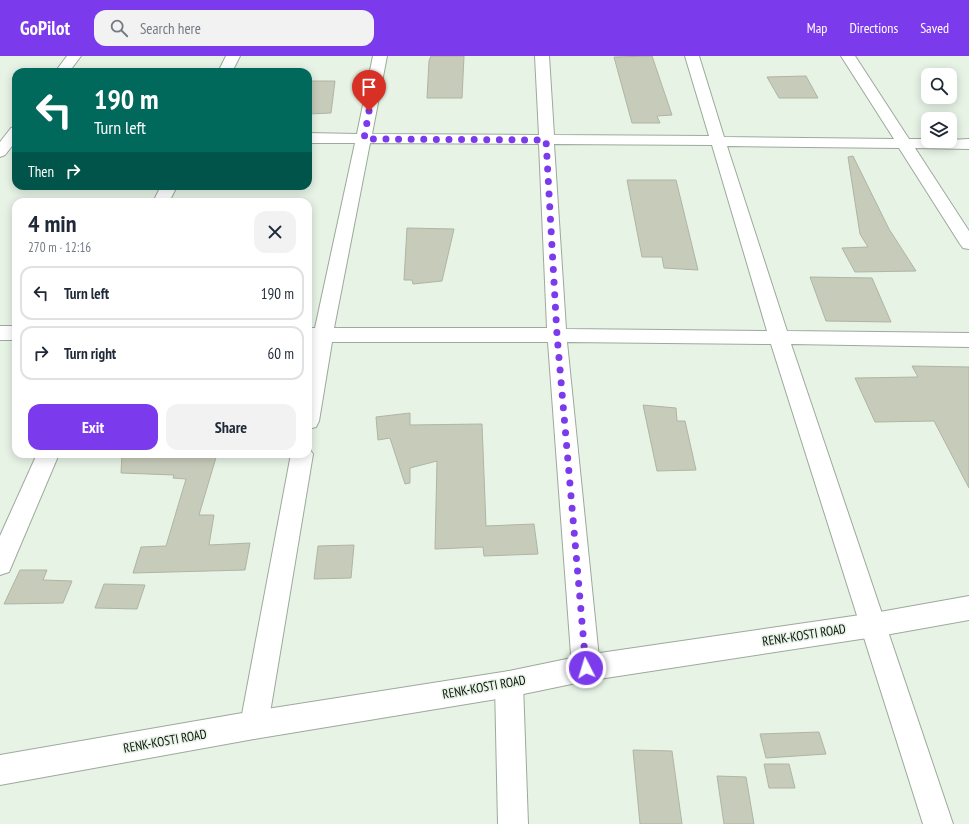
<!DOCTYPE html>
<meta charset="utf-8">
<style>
:root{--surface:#fff;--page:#f2f2f3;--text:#1f2937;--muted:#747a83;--line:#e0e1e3;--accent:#7c3aed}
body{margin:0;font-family:"PT Sans Narrow",sans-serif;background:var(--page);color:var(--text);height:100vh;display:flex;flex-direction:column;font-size:15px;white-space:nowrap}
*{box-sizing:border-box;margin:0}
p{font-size:13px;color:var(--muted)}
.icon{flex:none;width:22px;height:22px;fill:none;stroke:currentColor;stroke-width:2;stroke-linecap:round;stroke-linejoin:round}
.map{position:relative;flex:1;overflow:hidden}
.panel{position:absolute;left:12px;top:142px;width:300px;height:260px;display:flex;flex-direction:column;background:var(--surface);border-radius:12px;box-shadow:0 2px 10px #0003}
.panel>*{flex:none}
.top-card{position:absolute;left:12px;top:12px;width:300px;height:122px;border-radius:12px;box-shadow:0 2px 10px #0003;background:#00695c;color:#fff;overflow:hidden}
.tools{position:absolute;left:921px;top:12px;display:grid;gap:8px}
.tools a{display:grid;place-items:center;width:36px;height:36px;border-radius:8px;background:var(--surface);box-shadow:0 2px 10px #0003;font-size:20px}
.pin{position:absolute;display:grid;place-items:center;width:34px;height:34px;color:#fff;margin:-41px -17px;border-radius:50% 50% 50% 0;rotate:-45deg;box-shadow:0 0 4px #0007}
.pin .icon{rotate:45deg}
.me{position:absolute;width:44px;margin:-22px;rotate:355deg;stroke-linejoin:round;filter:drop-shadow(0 0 3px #0008)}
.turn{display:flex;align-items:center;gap:14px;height:84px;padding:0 16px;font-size:18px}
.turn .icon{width:52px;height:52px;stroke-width:2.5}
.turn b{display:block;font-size:28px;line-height:34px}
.then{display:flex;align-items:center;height:38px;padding:0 16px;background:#0003;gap:8px;font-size:15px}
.round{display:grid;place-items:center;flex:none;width:42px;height:42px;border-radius:12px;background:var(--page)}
.headline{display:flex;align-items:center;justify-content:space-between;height:68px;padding:0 16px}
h1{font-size:24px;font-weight:700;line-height:30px}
.action{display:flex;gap:8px;margin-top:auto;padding:8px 16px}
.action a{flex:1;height:46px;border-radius:12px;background:var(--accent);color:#fff;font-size:16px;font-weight:700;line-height:46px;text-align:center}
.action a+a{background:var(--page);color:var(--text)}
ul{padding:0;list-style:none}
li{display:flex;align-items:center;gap:12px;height:54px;margin:0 8px 6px;padding:0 8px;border:2px solid var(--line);border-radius:12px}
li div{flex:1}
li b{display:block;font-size:15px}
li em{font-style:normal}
header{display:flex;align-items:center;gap:24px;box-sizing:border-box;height:56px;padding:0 20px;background:var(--accent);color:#fff}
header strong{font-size:19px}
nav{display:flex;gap:22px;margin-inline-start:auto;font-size:14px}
.search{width:280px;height:36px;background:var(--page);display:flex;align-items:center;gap:10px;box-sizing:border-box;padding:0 14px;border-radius:12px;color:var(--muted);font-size:15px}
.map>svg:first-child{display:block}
.building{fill:#c7cbba;stroke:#b0b4a4}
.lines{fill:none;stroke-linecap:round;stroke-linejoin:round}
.minor-casing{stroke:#9da99c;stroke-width:2}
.major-casing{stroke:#9da99c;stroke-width:2}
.minor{fill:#fff;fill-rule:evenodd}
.major{fill:#fff;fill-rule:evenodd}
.route{stroke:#7c3aed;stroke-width:7;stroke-dasharray:0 12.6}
.labels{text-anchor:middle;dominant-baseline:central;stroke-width:3;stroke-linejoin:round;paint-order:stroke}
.near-street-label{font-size:13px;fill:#0d120d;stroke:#e6f3e5}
</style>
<header>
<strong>GoPilot</strong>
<div class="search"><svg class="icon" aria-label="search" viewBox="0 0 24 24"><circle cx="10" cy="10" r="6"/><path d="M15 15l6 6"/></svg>Search here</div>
<nav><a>Map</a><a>Directions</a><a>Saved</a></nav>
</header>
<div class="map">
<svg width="969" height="768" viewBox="0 0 969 768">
<rect width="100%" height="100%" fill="#e6f3e5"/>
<!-- building -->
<g class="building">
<polygon points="431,0 464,0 462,42 427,42 429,5"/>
<polygon points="652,0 672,59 657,60 660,67 632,67 614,1"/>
<polygon points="806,20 818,42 779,42 767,21"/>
<polygon points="312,25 335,25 331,57 308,58 308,37"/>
<polygon points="853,100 889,173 916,215 855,216 842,192 868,191 860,178 848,101"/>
<polygon points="627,124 676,124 698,214 664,212 662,201 642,201"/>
<polygon points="407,172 454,173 442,225 413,228 412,224 404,224"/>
<polygon points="810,221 872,222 891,266 826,265"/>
<polygon points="912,310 969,311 969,432 934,365 875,366 855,322 918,321"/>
<polygon points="643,349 676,352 677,365 685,365 696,414 657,415"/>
<polygon points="410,357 410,369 482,368 486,470 534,468 538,498 484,500 483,491 435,493 437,405 410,412 410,427 405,428 390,382 378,384 376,361"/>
<polygon points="122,398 217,398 199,459 214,459 209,489 250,487 245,514 133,517 141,491 166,490 186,423 173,422 174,419 121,417"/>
<polygon points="354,489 351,522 314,523 318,490"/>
<polygon points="20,514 47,514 43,524 72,525 63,547 4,548"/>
<polygon points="104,528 145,529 137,553 95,552"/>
<polygon points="819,676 826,698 766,702 760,678"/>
<polygon points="633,694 672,695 682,768 640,768"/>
<polygon points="764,708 789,708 795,732 769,732"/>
<polygon points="717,720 746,721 754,768 724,768"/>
</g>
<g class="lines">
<!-- minor casing -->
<g class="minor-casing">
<g id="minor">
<polygon points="67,0 81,0 69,16 55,16"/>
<polygon points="226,0 240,0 232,16 218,16"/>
<path d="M 373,0 L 387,0 L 372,78 L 539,79 L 535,0 L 549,0 L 554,79 L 709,80 L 685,0 L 699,0 L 724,81 L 894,83 L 841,0 L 855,0 L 909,83 L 928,83 L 928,85 L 969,83 L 969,93 L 915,92 L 969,175 L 969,193 L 963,192 L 960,188 L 899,92 L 727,90 L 787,275 L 969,277 L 969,291 L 791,288 L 953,768 L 923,768 L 771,288 L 567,286 L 600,612 L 596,621 L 586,625 L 576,621 L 572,612 L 548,286 L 332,286 L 319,365 L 316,371 L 308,373 L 308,307 L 312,286 L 308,286 L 308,272 L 315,272 L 355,87 L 308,87 L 308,77 L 357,78 ZM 370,87 L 539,88 L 547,272 L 334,272 ZM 554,88 L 712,89 L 767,275 L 566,273 Z"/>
<polygon points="16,71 16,85 5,99 0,101 0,86 11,72"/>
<polygon points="161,130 177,130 169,146 153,146"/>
<rect x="0" y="270" width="16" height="14"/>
<polygon points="308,391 313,398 268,669 264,679 254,683 244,679 240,669 291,398 308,398"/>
<polygon points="37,398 59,398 9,516 0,519 0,480"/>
<polygon points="509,615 519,619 523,628 528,768 498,768 495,628 499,619"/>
</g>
</g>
<!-- major casing -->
<g class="major-casing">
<polygon id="major" points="969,540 969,564 874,581 586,625 509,641 254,683 0,729 0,699 254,655 509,615 586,599 874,557"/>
</g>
<!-- minor -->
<use href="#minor" class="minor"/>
<!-- major -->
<use href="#major" class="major"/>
</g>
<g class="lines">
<!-- route -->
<polyline class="route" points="369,55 364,83 546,84 557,279 586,612"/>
</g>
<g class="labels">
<!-- near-street labels -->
<g class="near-street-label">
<text transform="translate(804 579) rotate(-9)">RENK-KOSTI ROAD</text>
<text transform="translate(484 631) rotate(-10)">RENK-KOSTI ROAD</text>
<text transform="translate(165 685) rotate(-10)">RENK-KOSTI ROAD</text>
</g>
</g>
</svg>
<div class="tools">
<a><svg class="icon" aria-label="search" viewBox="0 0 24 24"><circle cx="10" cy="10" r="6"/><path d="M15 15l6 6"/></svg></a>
<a><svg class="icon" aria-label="layers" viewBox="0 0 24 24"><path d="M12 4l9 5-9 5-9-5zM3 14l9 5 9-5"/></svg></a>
</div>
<div class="pin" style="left:369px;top:55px;background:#d93025"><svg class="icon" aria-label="arrive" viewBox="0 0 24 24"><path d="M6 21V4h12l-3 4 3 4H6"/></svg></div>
<svg class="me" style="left:586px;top:612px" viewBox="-20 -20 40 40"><circle r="17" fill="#7c3aed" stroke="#fff" stroke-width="3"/><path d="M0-11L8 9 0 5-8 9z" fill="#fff"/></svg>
<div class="top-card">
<div class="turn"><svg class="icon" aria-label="left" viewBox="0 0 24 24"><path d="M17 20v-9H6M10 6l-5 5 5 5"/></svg><div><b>190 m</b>Turn left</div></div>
<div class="then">Then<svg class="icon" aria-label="right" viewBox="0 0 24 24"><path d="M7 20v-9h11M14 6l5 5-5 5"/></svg></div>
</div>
<section class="panel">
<div class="headline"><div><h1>4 min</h1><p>270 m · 12:16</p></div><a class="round"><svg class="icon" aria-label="close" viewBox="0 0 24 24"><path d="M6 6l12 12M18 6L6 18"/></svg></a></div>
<ul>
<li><svg class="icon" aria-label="left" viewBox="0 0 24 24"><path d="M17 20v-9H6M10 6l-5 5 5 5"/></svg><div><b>Turn left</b></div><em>190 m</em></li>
<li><svg class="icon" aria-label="right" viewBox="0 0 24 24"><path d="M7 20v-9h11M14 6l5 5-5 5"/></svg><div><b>Turn right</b></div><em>60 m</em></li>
</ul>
<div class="action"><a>Exit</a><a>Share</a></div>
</section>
</div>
